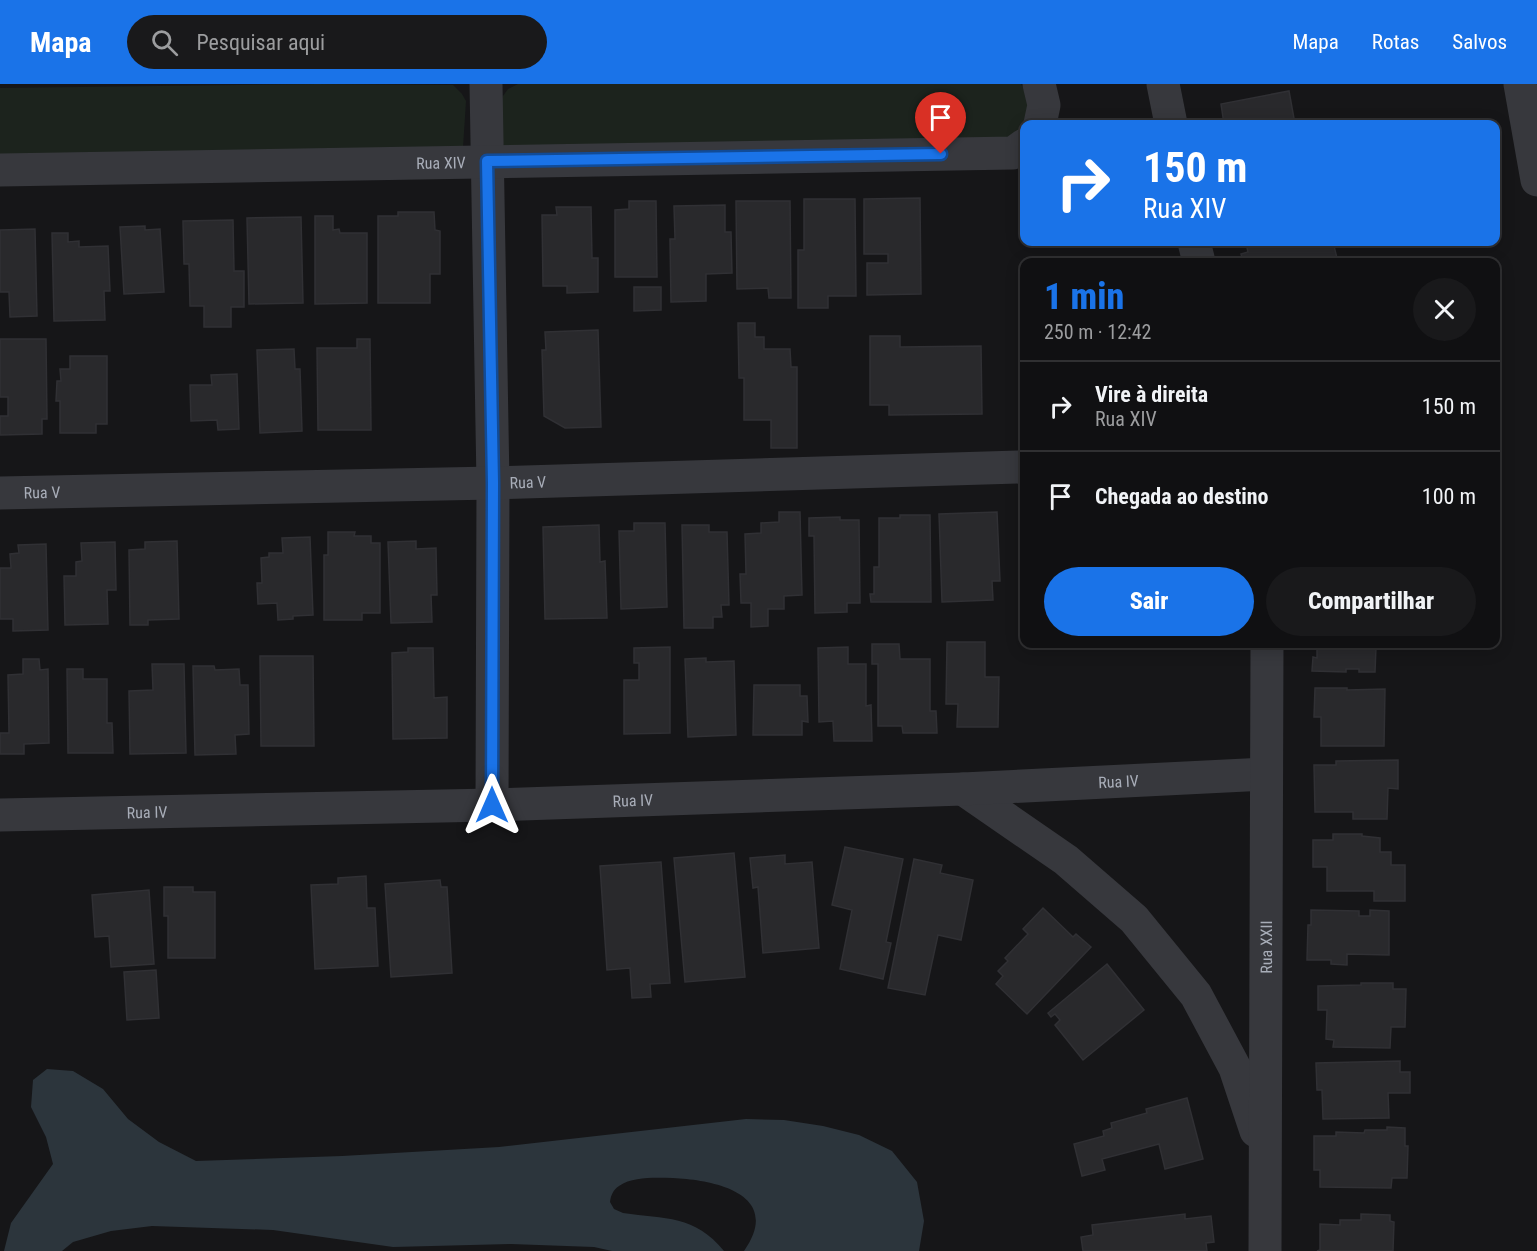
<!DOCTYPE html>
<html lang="pt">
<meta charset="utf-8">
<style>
:root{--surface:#101012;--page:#19191b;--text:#f1f3f6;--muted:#9c9d9f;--line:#303032;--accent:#1a73e8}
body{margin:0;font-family:"Roboto Condensed",sans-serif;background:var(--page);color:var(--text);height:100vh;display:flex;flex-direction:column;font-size:22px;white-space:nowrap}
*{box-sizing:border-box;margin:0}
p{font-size:20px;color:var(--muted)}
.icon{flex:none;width:33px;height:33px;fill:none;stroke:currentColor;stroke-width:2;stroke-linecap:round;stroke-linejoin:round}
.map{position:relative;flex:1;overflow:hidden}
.sheet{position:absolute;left:1020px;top:174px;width:480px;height:390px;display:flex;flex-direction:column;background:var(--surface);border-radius:12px;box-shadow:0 3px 15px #0003,0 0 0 2px var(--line)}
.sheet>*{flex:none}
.hud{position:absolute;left:1020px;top:36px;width:480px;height:126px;border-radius:12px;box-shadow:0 3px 15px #0003,0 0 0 2px var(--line);background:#1a73e8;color:#fff;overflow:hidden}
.pin{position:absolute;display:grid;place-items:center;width:51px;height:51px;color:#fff;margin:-62px -26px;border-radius:50% 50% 50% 0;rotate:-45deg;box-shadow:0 0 6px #0007}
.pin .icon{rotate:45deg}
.me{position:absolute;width:66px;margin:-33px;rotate:0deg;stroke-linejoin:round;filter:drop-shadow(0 0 4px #0008)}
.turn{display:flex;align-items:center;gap:21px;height:126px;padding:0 24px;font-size:27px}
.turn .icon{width:78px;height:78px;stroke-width:2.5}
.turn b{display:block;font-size:42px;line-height:51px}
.round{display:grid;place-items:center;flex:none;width:63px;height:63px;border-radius:32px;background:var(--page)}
.headline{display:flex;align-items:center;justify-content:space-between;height:102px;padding:0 24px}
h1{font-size:36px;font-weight:800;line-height:45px;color:var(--accent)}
.primary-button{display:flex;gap:12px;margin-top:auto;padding:12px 24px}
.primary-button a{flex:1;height:69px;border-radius:36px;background:var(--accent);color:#fff;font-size:24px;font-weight:800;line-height:69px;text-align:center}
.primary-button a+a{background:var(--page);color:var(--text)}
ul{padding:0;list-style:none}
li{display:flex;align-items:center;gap:18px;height:90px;padding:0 24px;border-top:2px solid var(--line)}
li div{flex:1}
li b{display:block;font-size:22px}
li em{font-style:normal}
header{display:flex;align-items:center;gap:36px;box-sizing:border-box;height:84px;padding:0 30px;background:var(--accent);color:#fff}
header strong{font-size:28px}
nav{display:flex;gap:33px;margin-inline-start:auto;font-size:21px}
.search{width:420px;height:54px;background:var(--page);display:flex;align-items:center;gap:15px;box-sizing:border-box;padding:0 21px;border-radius:33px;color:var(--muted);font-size:22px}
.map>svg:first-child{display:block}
.green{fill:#1c231d}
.water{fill:#2c353c}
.building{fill:#29292c;stroke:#303034;stroke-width:1.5}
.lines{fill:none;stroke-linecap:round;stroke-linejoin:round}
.minor{stroke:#37383d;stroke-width:33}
.route-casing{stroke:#114b97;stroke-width:15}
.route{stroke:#1a73e8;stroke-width:10}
.labels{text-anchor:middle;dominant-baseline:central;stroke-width:6;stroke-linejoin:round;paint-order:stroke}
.street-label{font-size:16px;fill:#a8adb8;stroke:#111113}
</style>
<header>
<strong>Mapa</strong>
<div class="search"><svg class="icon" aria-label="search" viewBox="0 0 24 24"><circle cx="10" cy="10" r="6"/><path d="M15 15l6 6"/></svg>Pesquisar aqui</div>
<nav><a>Mapa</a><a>Rotas</a><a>Salvos</a></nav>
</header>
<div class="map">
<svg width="1537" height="1167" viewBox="0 0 1537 1167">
<rect width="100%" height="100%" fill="#161618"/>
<!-- green -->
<g class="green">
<polygon points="317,0 453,1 462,10 466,17 463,64 0,75 0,4"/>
<path d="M 518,0 L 1021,0 C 1035,22 1027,44 1007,57 L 510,71 L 502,59 L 501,20 L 503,12 L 508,5 Z"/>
</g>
<!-- water -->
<path class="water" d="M 47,985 L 73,987 L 103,1005 L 128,1035 L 159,1058 L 196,1077 L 342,1072 L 499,1063 L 746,1035 L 784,1036 L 823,1042 L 859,1051 L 892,1067 L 917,1098 L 924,1137 L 919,1167 L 744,1167 C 783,1111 717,1096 673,1094 C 656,1094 634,1092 619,1102 C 613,1106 611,1111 610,1118 L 614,1125 L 623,1129 C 665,1135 695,1131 724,1167 L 612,1167 L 594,1163 L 511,1160 L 393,1163 L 273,1146 L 152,1142 L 111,1147 L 73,1158 L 62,1167 L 4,1167 L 11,1139 L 53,1080 L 46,1053 L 31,1023 L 33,996 Z"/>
<!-- building -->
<g class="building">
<polygon points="1289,7 1295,40 1222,40 1224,40 1221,20"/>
<polygon points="920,114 921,210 867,211 867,179 888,179 888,170 864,170 864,115"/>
<polygon points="804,115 855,115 856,212 828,212 828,224 798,224 798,166 804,166"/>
<polygon points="629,117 656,117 657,193 615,193 615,126 629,125"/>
<polygon points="736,117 790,117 791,214 769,214 768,204 737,205"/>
<polygon points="725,121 725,148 731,148 732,189 706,190 706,217 671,218 670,155 675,155 674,122"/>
<polygon points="556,123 591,123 592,174 598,174 598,208 567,209 567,202 543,202 542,131 557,131"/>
<polygon points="398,128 434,128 435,146 440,147 440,190 430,190 430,219 378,219 378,132 398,132"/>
<polygon points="315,132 333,132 333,146 339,145 340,149 367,149 367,219 315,220"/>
<polygon points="301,133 303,219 249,220 247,134"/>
<polygon points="233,136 234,187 244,187 244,223 231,223 231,243 204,243 204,222 190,222 189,180 184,180 183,137"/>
<polygon points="145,142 145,146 160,145 164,208 124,210 120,143"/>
<polygon points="35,145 37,232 10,233 9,208 0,208 0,146"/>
<polygon points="52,149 68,149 68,158 79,157 79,163 108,162 110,207 104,207 105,236 54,237"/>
<polygon points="1252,158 1333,158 1338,178 1243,178 1241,170 1248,168 1246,159"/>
<polygon points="634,203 661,203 661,226 634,227"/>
<polygon points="738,239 755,239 755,253 764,253 764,265 790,265 791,283 797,283 797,364 771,364 771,336 744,336 744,294 739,294"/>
<polygon points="598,246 601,343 565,344 544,332 542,266 546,266 545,248"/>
<polygon points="870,252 900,252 900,263 981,262 982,330 889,331 889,321 870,321"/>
<polygon points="0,255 46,255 47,335 42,335 42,350 0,351 0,332 8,332 8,313 0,313"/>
<polygon points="357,255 370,255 371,346 318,346 317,264 357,264"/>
<polygon points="294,265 295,285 300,285 302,347 260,349 257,266"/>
<polygon points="70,272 107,272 107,340 96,340 96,349 60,349 60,317 56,317 57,297 61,297 60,285 70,285"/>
<polygon points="237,290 239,345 218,346 217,336 191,337 190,301 212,301 211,291"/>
<polygon points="779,428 800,428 802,511 784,512 784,525 768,525 768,542 751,543 751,519 741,519 740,490 746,490 745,450 761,449 761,439 779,438"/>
<polygon points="997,428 1000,497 992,497 993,516 942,518 939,430"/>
<polygon points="900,431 930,431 931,518 871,518 870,510 874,510 874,483 879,483 879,434 900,434"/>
<polygon points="840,433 840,436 859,436 860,519 847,519 847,528 815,529 814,452 809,452 809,434"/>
<polygon points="634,439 665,439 667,523 621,525 619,447 634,447"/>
<polygon points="599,441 600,478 605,477 607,534 545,535 543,443"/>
<polygon points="682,441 709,441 709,448 727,448 729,521 721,521 722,533 713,533 713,544 684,544"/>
<polygon points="328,448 355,448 354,452 371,452 371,459 380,459 380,529 362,529 362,536 324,536 324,471 328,471"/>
<polygon points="310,453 313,531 293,532 293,535 278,536 277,519 258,520 257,499 262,499 261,474 269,473 269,469 283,469 282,454"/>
<polygon points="177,457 179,535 148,536 148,541 130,541 129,466 145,465 145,458"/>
<polygon points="416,457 416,465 436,464 437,511 431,511 432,538 391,539 388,458"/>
<polygon points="115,458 116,506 107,506 108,540 65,541 64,492 76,492 76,478 82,477 81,459"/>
<polygon points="46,460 48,546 13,547 13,535 0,535 0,484 11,484 10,470 19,469 18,461"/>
<polygon points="947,558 985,558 985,593 999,593 998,643 957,643 958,620 946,620"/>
<polygon points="872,560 899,560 900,575 930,575 930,627 936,627 937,649 903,649 902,642 878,642 878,580 872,580"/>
<polygon points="1312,560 1386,560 1386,563 1376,563 1375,588 1359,588 1359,585 1346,585 1346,588 1312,587 1313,573 1317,574 1317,562 1312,561"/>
<polygon points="670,563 670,649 624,650 624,596 639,596 639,579 634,579 634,564"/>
<polygon points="848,563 848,580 866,580 866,622 871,621 872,657 834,657 833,637 819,638 818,564"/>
<polygon points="408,564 433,564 434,614 447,613 447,654 393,655 392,569 408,568"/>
<polygon points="260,572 313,572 314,662 261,662"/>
<polygon points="706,574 706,578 734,577 736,651 688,653 685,575"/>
<polygon points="23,575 39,575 40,586 48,585 49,659 24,660 24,670 0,670 0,649 9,649 8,591 23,590"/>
<polygon points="152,580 184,580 186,669 130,670 129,607 153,606"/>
<polygon points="193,582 214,582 215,586 239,585 240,601 248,601 249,650 235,651 236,670 195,671"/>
<polygon points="67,585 83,585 83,595 107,595 107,639 112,639 113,669 68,669"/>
<polygon points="754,601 800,601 800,612 807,612 808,638 802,637 802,651 753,651"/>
<polygon points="1315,604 1347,604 1347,606 1385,605 1384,662 1321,662 1321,633 1314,633"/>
<polygon points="1398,676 1398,705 1388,704 1387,735 1353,735 1353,728 1315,728 1314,681 1336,681 1336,677"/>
<polygon points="1333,750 1362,750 1362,752 1380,754 1380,768 1391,768 1391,781 1405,781 1405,817 1374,817 1374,807 1327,807 1327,783 1313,783 1313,756 1333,756"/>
<polygon points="845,763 903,775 886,858 891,859 883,895 840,885 852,826 832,821"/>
<polygon points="734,769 745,893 685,898 674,774"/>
<polygon points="785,771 785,780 812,778 819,864 763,869 758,803 753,804 750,774"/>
<polygon points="914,775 942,781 940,789 973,796 961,856 938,851 925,911 888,904"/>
<polygon points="661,778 670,899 650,900 651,913 632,914 630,884 607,886 600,782"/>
<polygon points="366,792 367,824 375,824 378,882 315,885 311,801 338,800 338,794"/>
<polygon points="440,796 441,803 447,803 452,889 391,893 385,800"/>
<polygon points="164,803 193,803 193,808 215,808 215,874 168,874 168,832 164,832"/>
<polygon points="149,806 154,880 111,883 109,852 95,853 92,811"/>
<polygon points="1043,824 1073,853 1076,850 1091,863 1027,930 996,900 1003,892 998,887 1008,877 1005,874 1028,850 1023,845"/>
<polygon points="1311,826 1359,827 1359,832 1370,832 1370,826 1389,827 1389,871 1347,870 1347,881 1331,880 1331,876 1307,876 1308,841 1311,841"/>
<polygon points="1107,880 1144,926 1083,976 1055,941 1060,936 1055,930 1051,933 1048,929"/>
<polygon points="156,886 159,934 127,936 124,888"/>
<polygon points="1361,899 1393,899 1393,905 1406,905 1405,943 1391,943 1390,964 1333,963 1334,956 1326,955 1327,926 1318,926 1318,902 1361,901"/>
<polygon points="1400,977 1400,988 1410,988 1410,1009 1388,1009 1389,1034 1323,1035 1322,1006 1317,1006 1316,979"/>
<polygon points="1187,1014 1203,1075 1165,1085 1159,1060 1102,1075 1105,1086 1082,1092 1074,1060 1104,1052 1103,1047 1112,1044 1111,1039 1147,1029 1146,1025"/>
<polygon points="1387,1043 1405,1044 1405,1062 1408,1062 1407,1094 1392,1094 1391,1104 1320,1103 1320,1086 1314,1086 1314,1052 1336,1052 1336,1048 1364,1049 1365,1046 1387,1046"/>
<polygon points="1185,1130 1185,1135 1211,1132 1214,1158 1206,1159 1207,1167 1083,1167 1081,1153 1093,1151 1092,1141"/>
<polygon points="1361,1130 1390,1131 1390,1137 1394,1138 1393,1167 1317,1167 1320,1166 1320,1140 1340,1141 1340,1136 1361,1136"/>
</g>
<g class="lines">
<!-- minor -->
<g class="minor">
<polyline points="486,0 493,399 492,721"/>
<polyline points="1039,0 1044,21 1040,40"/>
<polyline points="1163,0 1171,40"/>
<polyline points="1520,0 1537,96"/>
<path id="s1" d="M 0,86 L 1013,69 L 1024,61"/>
<polyline points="1194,158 1199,178"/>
<path id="s2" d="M 0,409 L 493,399 L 1020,383"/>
<polyline points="963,705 1066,776 1134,835 1196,911 1235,984 1256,1047"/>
<path id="s3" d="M 0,731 L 492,721 L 963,705 L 1266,690"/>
<path id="s4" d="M 1265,1167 L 1267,560"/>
</g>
</g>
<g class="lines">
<!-- route casing -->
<g class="route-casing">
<polyline id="route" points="492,721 493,399 487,77 941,70"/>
</g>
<!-- route -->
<use href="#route" class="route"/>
</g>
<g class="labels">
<!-- street labels -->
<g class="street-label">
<text stroke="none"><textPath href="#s1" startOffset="441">Rua XIV</textPath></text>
<text stroke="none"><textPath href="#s2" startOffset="528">Rua V</textPath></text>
<text stroke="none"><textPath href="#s2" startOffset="42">Rua V</textPath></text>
<text stroke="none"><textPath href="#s3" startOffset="1119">Rua IV</textPath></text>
<text stroke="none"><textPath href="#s3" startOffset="633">Rua IV</textPath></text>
<text stroke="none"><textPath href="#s3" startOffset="147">Rua IV</textPath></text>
<text stroke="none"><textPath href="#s4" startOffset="304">Rua XXII</textPath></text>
</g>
</g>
</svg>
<div class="pin" style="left:941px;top:70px;background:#d93025"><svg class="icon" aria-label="arrive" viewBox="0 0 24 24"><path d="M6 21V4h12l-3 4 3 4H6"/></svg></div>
<svg class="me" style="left:492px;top:721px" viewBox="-20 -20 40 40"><path d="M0-17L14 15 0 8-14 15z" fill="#1a73e8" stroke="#fff" stroke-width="4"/></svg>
<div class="hud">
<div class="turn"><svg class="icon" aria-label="right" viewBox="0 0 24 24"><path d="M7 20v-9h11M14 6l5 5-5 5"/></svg><div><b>150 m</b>Rua XIV</div></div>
</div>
<section class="sheet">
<div class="headline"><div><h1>1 min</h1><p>250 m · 12:42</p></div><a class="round"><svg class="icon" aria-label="close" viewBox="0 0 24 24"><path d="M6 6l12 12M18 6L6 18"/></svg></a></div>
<ul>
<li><svg class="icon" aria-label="right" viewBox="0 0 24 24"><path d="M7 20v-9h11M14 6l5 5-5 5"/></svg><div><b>Vire à direita</b><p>Rua XIV</p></div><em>150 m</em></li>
<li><svg class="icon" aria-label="arrive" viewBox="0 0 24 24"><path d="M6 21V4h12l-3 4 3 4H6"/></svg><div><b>Chegada ao destino</b></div><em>100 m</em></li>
</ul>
<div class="primary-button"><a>Sair</a><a>Compartilhar</a></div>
</section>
</div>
